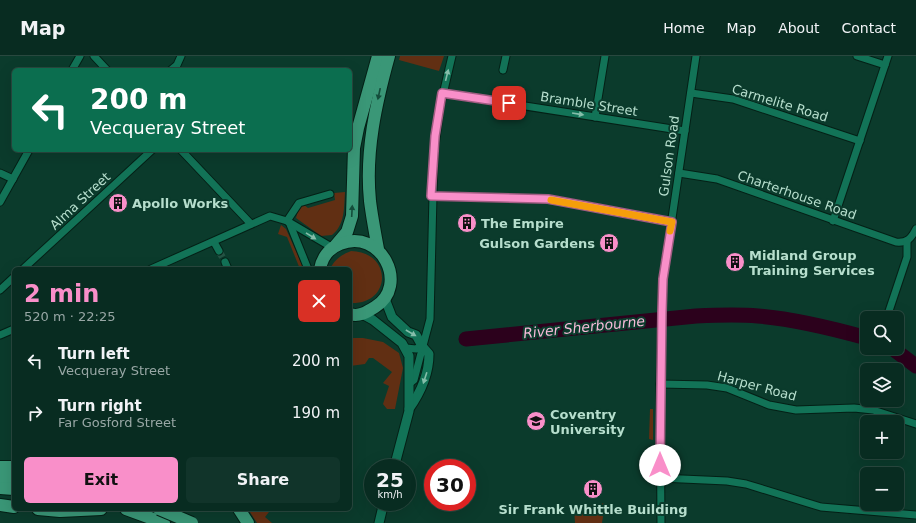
<!DOCTYPE html>
<meta charset="utf-8">
<style>
:root{--surface:#082c21;--page:#11342a;--text:#f1f3f6;--muted:#98a7a5;--line:#29483f;--accent:#f98fc9}
body{margin:0;font-family:"DejaVu Sans",sans-serif;background:var(--page);color:var(--text);height:100vh;display:flex;flex-direction:column;font-size:15px;white-space:nowrap}
*{box-sizing:border-box;margin:0}
p{font-size:13px;color:var(--muted)}
.icon{flex:none;width:22px;height:22px;fill:none;stroke:currentColor;stroke-width:2;stroke-linecap:round;stroke-linejoin:round}
.map{position:relative;flex:1;overflow:hidden}
.sheet{position:absolute;left:12px;top:211px;width:340px;height:244px;display:flex;flex-direction:column;background:var(--surface);border-radius:6px;box-shadow:0 4px 16px #0002,0 0 0 1px var(--line)}
.sheet>*{flex:none}
.banner{position:absolute;left:12px;top:12px;width:340px;height:84px;border-radius:6px;box-shadow:0 4px 16px #0002,0 0 0 1px var(--line);background:#0b6e4f;color:#fff;overflow:hidden}
.tools{position:absolute;left:860px;top:255px;display:grid;gap:8px}
.tools a{display:grid;place-items:center;width:44px;height:44px;border-radius:6px;background:var(--surface);box-shadow:0 4px 16px #0002,0 0 0 1px var(--line);font-size:20px}
.speed{position:absolute;left:364px;top:403px;display:flex;gap:8px;font-size:20px;font-weight:700;text-align:center}
.speed>*{display:grid;place-content:center;width:52px;height:52px;border-radius:50%;background:var(--surface);box-shadow:0 4px 16px #0002,0 0 0 1px var(--line);line-height:1}
.speed small{font-size:10px;font-weight:400}
.speed .limit{border:6px solid #d22;background:#fff;color:#111}
.pin{position:absolute;display:grid;place-items:center;width:34px;height:34px;color:#fff;margin:-17px;border-radius:8px;box-shadow:0 2px 6px #0006}
.me{position:absolute;width:44px;margin:-22px;rotate:0deg;stroke-linejoin:round;filter:drop-shadow(0 0 3px #0008)}
.turn{display:flex;align-items:center;gap:14px;height:84px;padding:0 12px;font-size:18px}
.turn .icon{width:52px;height:52px;stroke-width:2.5}
.turn b{display:block;font-size:28px;line-height:34px}
.round{display:grid;place-items:center;flex:none;width:42px;height:42px;border-radius:6px;background:var(--page)}
.overview{display:flex;align-items:center;justify-content:space-between;height:68px;padding:0 12px}
h1{font-size:24px;font-weight:700;line-height:30px;color:var(--accent)}
.action{display:flex;gap:8px;margin-top:auto;padding:8px 12px}
.action a{flex:1;height:46px;border-radius:6px;background:var(--accent);color:#111;font-size:16px;font-weight:700;line-height:46px;text-align:center}
.action a+a{background:var(--page);color:var(--text)}
ul{padding:0;list-style:none}
li{display:flex;align-items:center;gap:12px;height:52px;padding:0 12px}
li div{flex:1}
li b{display:block;font-size:15px}
li em{font-style:normal}
header{display:flex;align-items:center;gap:24px;box-sizing:border-box;height:56px;padding:0 20px;background:var(--surface);border-bottom:1px solid var(--line)}
header strong{font-size:19px}
nav{display:flex;gap:22px;margin-inline-start:auto;font-size:14px}
.map>svg:first-child{display:block}
.green{fill:#612f13}
.lines{fill:none;stroke-linecap:round;stroke-linejoin:round}
.river{stroke:#2c011c;stroke-width:15}
.street-tunnel{stroke:#255344;stroke-width:7;stroke-dasharray:7 3.5;stroke-linecap:butt}
.street-casing{stroke:#042016;stroke-width:9}
.secondary-casing{stroke:#042016;stroke-width:11}
.highway-casing{stroke:#042016;stroke-width:14}
.street{stroke:#127357;stroke-width:7}
.secondary{stroke:#127357;stroke-width:9}
.highway{stroke:#3a9777;stroke-width:12}
.highway-bridge-casing{stroke:#042016;stroke-width:14;stroke-linecap:butt}
.highway-bridge{stroke:#3a9777;stroke-width:12}
.oneway{fill:#85beaa}
.oneway2{fill:#144d3b}
.route-casing{stroke:#a25d83;stroke-width:10}
.route{stroke:#f98fc9;stroke-width:7}
.slow{stroke:#f59e0b;stroke-width:7}
.labels{text-anchor:middle;dominant-baseline:central;stroke-width:4;stroke-linejoin:round;paint-order:stroke}
.street-label{font-size:13px;fill:#b6decd;stroke:#0b3b2c}
.poi-label{font-size:13px;font-weight:bold;fill:#b6decd;stroke:#0b3b2c;text-anchor:start}
.water-label{font-size:14px;font-style:italic;fill:#f6bad8;stroke:#0b3b2c}
</style>
<header>
<strong>Map</strong>
<nav><a>Home</a><a>Map</a><a>About</a><a>Contact</a></nav>
</header>
<div class="map">
<svg width="916" height="467" viewBox="0 0 916 467">
<rect width="100%" height="100%" fill="#0b3b2c"/>
<!-- green -->
<g class="green">
<polygon points="400,0 444,0 439,15 399,4"/>
<path d="M 345,136 C 344,152 345,169 332,179 L 321,180 L 296,162 L 299,151 L 304,149 L 308,152 L 335,144 L 334,137 Z"/>
<polygon points="281,169 286,173 304,213 300,213 287,181 278,178"/>
<path d="M 351,195 C 393,196 392,249 350,247 L 350,213 L 330,213 C 335,203 341,199 351,195 Z"/>
<polygon points="350,282 363,282 383,286 399,297 403,312 395,353 387,353 383,348 389,330 383,327 392,316 373,302 369,302 365,308 350,310"/>
<polygon points="650,353 653,353 653,384 649,383"/>
<polygon points="605,447 602,467 575,467 574,453"/>
<polygon points="248,453 265,453 269,456 265,461 272,467 257,467"/>
</g>
<g class="lines">
<!-- river -->
<g class="river">
<path d="M 466,283 L 696,260 C 716,259 737,258 758,260 C 795,263 831,272 867,282"/>
<polyline points="892,292 916,310"/>
</g>
<!-- street-tunnel -->
<polyline class="street-tunnel" points="219,195 225,206"/>
<!-- street casing -->
<g class="street-casing">
<g id="street">
<polyline points="94,0 107,14"/>
<polyline points="857,0 885,9"/>
<polyline points="72,14 80,0"/>
<polyline points="171,14 177,9 181,0"/>
<polyline points="503,14 506,0"/>
<polyline points="442,37 685,75"/>
<polyline points="691,37 733,43 860,85"/>
<polyline points="595,61 605,0"/>
<polyline points="181,94 251,168"/>
<polyline points="0,117 13,123"/>
<path d="M 679,117 L 717,123 L 896,186 C 907,187 911,183 916,173"/>
<polyline points="431,140 549,143 672,166"/>
<polyline points="0,146 29,94"/>
<polyline points="287,165 299,147 330,138"/>
<polyline points="833,165 888,0"/>
<polyline points="289,166 308,213"/>
<polyline points="214,186 219,195"/>
<polyline points="225,206 228,213"/>
<polyline points="23,213 152,94"/>
<polyline points="151,213 270,160 287,165 333,192"/>
<polyline points="0,234 14,221"/>
<polyline points="888,258 907,201 907,185"/>
<polyline points="0,279 14,273"/>
<polyline points="406,292 416,293 422,290"/>
<polyline points="409,328 414,324 430,263 434,98 440,51 452,0"/>
<polyline points="660,328 707,329 727,332 769,349 796,354 854,352 873,354 916,368"/>
<polyline points="660,422 727,425 746,428 821,451 916,459"/>
<polyline points="661,467 660,328 663,223 696,0"/>
</g>
</g>
<!-- secondary casing -->
<g class="secondary-casing">
<g id="secondary">
<path d="M 385,243 L 392,261 L 408,276 L 416,279 L 422,290 L 429,298 C 429,318 421,336 409,353"/>
<polyline points="362,258 373,264 402,287 409,300 409,355 394,412"/>
<polyline points="379,467 384,446"/>
</g>
</g>
<!-- highway casing -->
<g class="highway-casing">
<g id="highway">
<polyline points="336,189 347,176 352,160 354,92 358,72 378,0"/>
<path d="M 378,193 C 375,177 372,161 370,145 C 365,96 376,47 389,0"/>
<path d="M 320,213 C 322,202 329,192 340,188 C 381,171 410,230 375,251 C 367,256 359,261 350,258"/>
<polyline points="0,411 14,411"/>
<polyline points="0,422 14,422"/>
<polyline points="0,432 14,433"/>
<polyline points="0,449 14,451"/>
<polyline points="38,453 60,455 101,453"/>
<polyline points="126,453 164,467"/>
<polyline points="239,453 248,467"/>
</g>
</g>
<!-- street -->
<use href="#street" class="street"/>
<!-- secondary -->
<use href="#secondary" class="secondary"/>
<!-- highway -->
<use href="#highway" class="highway"/>
<!-- highway-bridge casing -->
<g class="highway-bridge-casing">
<polyline id="highway-bridge" points="159,453 192,467"/>
</g>
<!-- highway-bridge -->
<use href="#highway-bridge" class="highway-bridge"/>
</g>
<!-- one-way arrows -->
<defs><path id="oneway-solid" d="M-6-.8H1V-3.2L6.5 0L1 3.2V.8H-6Z"/></defs>
<g class="oneway">
<use href="#oneway-solid" transform="translate(447 19) rotate(-76)"/>
<use href="#oneway-solid" transform="translate(578 58) rotate(9)"/>
<use href="#oneway-solid" transform="translate(311 180) rotate(32)"/>
<use href="#oneway-solid" transform="translate(411 277) rotate(30)"/>
<use href="#oneway-solid" transform="translate(425 322) rotate(108)"/>
</g>
<g class="oneway2">
<use href="#oneway-solid" transform="translate(379 38) rotate(102)"/>
<use href="#oneway-solid" transform="translate(352 155) rotate(-87)"/>
</g>
<g class="lines">
<!-- route casing -->
<g class="route-casing">
<polyline id="route" points="509,47 442,37 435,80 431,140 548,143 672,166 663,223 662,256 660,409"/>
</g>
<!-- route -->
<use href="#route" class="route"/>
<!-- slow -->
<polyline class="slow" points="551,144 672,166 670,175"/>
</g>
<!-- icons -->
<defs>
<g id="building-disc" transform="scale(1)"><circle r="9.5" fill="#f98fc9" stroke="#0b3b2c"/><path d="M-4-6H4V6H1V3H-1V6H-4ZM-2.5-4.3h1.7v1.8h-1.7ZM.8-4.3h1.7v1.8H.8ZM-2.5-1h1.7V.8h-1.7ZM.8-1h1.7V.8H.8Z" fill="#111"/></g>
<g id="university-disc" transform="scale(1)"><circle r="9.5" fill="#f98fc9" stroke="#0b3b2c"/><path d="M0-5L7-2L0 1L-7-2ZM-4 1L0 2.5L4 1V4Q0 6-4 4Z" fill="#111"/></g>
</defs>
<g fill-rule="evenodd">
<use href="#building-disc" x="118" y="147"/>
<use href="#building-disc" x="467" y="167"/>
<use href="#building-disc" x="609" y="187"/>
<use href="#building-disc" x="735" y="206"/>
<use href="#university-disc" x="536" y="365"/>
<use href="#building-disc" x="593" y="433"/>
</g>
<g class="labels">
<!-- street labels -->
<g class="street-label">
<text transform="translate(780 47) rotate(17)">Carmelite Road</text>
<text transform="translate(589 48) rotate(9)">Bramble Street</text>
<text transform="translate(669 100) rotate(-82)">Gulson Road</text>
<text transform="translate(797 139) rotate(19)">Charterhouse Road</text>
<text transform="translate(80 145) rotate(-43)">Alma Street</text>
<text transform="translate(757 330) rotate(15)">Harper Road</text>
</g>
<!-- poi labels -->
<g class="poi-label">
<text x="132" y="147">Apollo Works</text>
<text x="481" y="167">The Empire</text>
<text x="595" y="187" text-anchor="end">Gulson Gardens</text>
<text x="749" y="199">Midland Group<tspan x="749" dy="15">Training Services</tspan></text>
<text x="550" y="358">Coventry<tspan x="550" dy="15">University</tspan></text>
<text x="593" y="453" text-anchor="middle">Sir Frank Whittle Building</text>
</g>
<!-- water labels -->
<g class="water-label">
<text transform="translate(584 271) rotate(-6)">River Sherbourne</text>
</g>
</g>
</svg>
<div class="tools">
<a><svg class="icon" aria-label="search" viewBox="0 0 24 24"><circle cx="10" cy="10" r="6"/><path d="M15 15l6 6"/></svg></a>
<a><svg class="icon" aria-label="layers" viewBox="0 0 24 24"><path d="M12 4l9 5-9 5-9-5zM3 14l9 5 9-5"/></svg></a>
<a>+</a>
<a>−</a>
</div>
<div class="speed"><div>25<small>km/h</small></div><div class="limit">30</div></div>
<div class="pin" style="left:509px;top:47px;background:#d93025"><svg class="icon" aria-label="arrive" viewBox="0 0 24 24"><path d="M6 21V4h12l-3 4 3 4H6"/></svg></div>
<svg class="me" style="left:660px;top:409px" viewBox="-20 -20 40 40"><circle r="19" fill="#fff"/><path d="M0-13L10 11 0 6-10 11z" fill="#f98fc9"/></svg>
<div class="banner">
<div class="turn"><svg class="icon" aria-label="left" viewBox="0 0 24 24"><path d="M17 20v-9H6M10 6l-5 5 5 5"/></svg><div><b>200 m</b>Vecqueray Street</div></div>
</div>
<section class="sheet">
<div class="overview"><div><h1>2 min</h1><p>520 m · 22:25</p></div><a class="round" style="background:#d93025;color:#fff"><svg class="icon" aria-label="close" viewBox="0 0 24 24"><path d="M6 6l12 12M18 6L6 18"/></svg></a></div>
<ul>
<li><svg class="icon" aria-label="left" viewBox="0 0 24 24"><path d="M17 20v-9H6M10 6l-5 5 5 5"/></svg><div><b>Turn left</b><p>Vecqueray Street</p></div><em>200 m</em></li>
<li><svg class="icon" aria-label="right" viewBox="0 0 24 24"><path d="M7 20v-9h11M14 6l5 5-5 5"/></svg><div><b>Turn right</b><p>Far Gosford Street</p></div><em>190 m</em></li>
</ul>
<div class="action"><a>Exit</a><a>Share</a></div>
</section>
</div>
